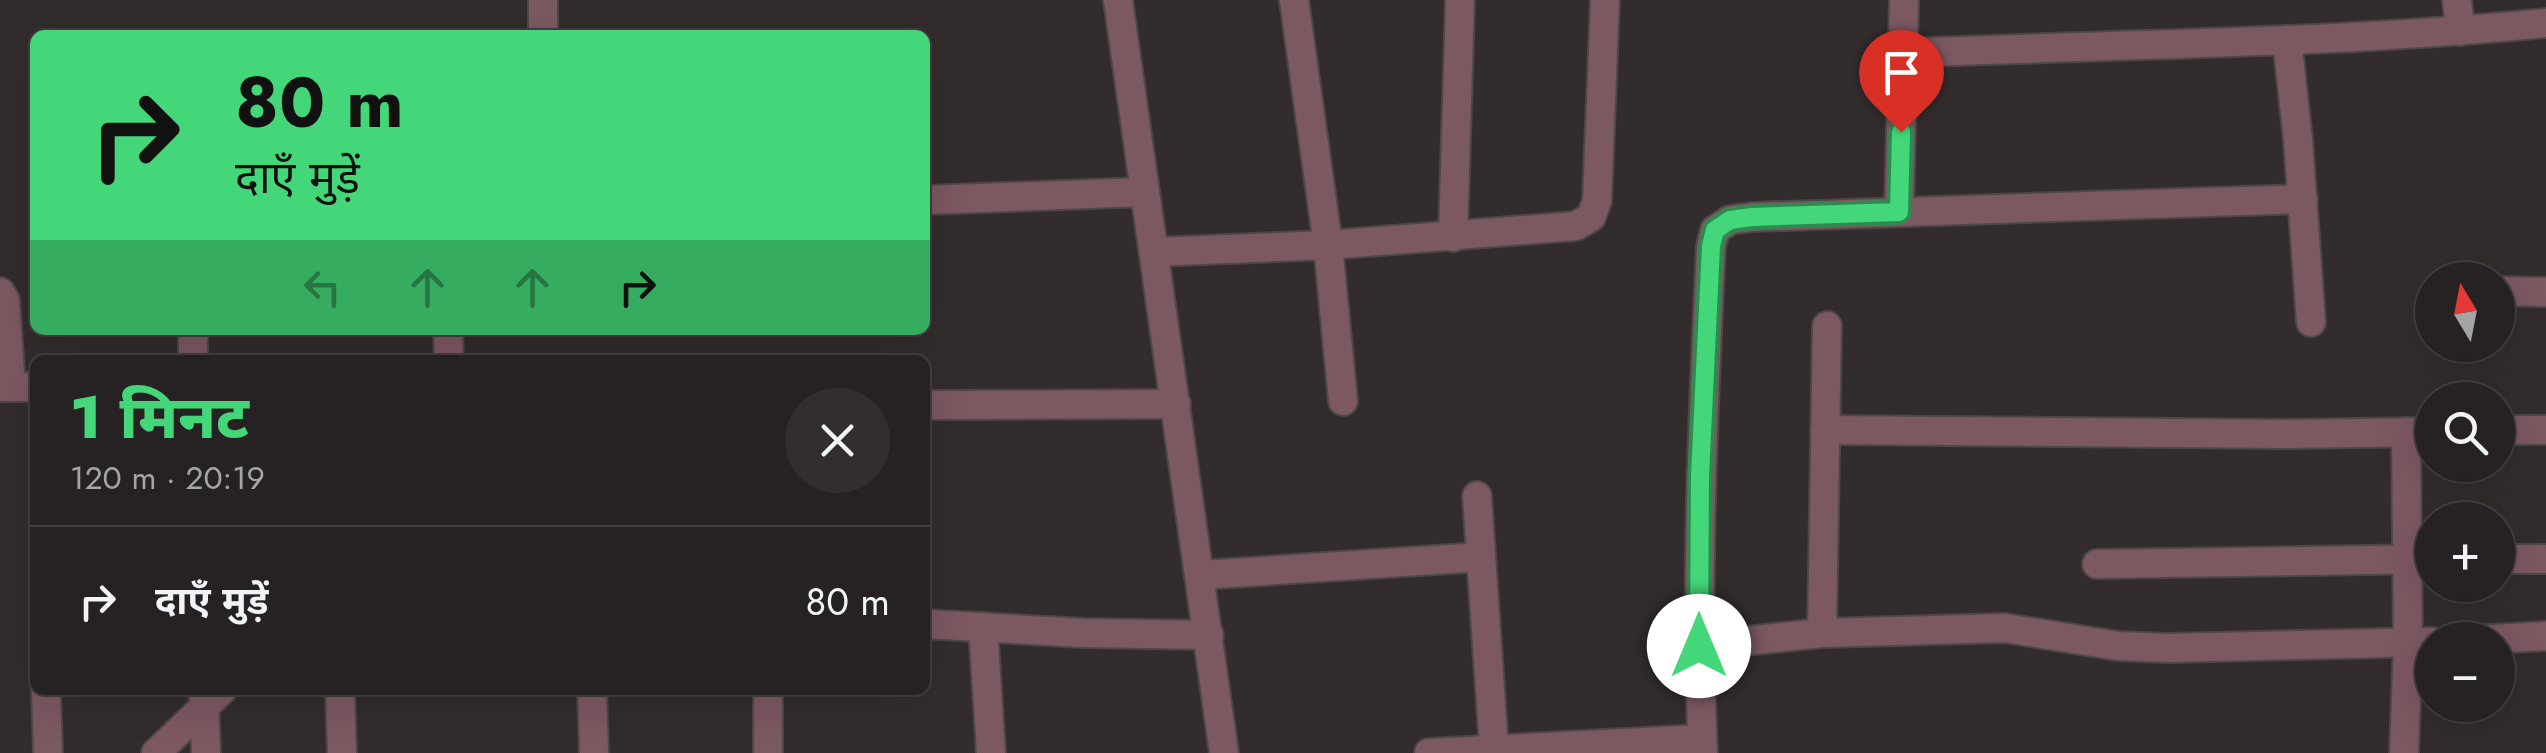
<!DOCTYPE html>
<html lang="hi">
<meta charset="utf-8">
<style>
:root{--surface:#262122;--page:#322e2f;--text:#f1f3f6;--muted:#a4a3a5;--line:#423e40;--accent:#44d77a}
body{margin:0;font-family:Jost,"Noto Sans Devanagari",sans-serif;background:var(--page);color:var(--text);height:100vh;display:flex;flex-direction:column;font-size:38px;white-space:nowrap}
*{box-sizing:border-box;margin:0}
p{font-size:32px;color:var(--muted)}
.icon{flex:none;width:55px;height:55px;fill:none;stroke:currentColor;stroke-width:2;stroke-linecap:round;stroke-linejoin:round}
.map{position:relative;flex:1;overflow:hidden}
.drawer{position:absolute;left:30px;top:355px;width:900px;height:340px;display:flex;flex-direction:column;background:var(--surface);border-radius:15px;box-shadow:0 10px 40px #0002,0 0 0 2px var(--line)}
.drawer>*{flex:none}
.banner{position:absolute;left:30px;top:30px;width:900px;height:305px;border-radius:15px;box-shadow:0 10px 40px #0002,0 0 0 2px var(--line);background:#44d77a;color:#111;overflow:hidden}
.needle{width:65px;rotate:350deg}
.tools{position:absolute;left:2415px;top:262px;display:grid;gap:20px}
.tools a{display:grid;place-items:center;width:100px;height:100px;border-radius:50%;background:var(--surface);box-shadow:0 10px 40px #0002,0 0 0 2px var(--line);font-size:50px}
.pin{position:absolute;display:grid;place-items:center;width:85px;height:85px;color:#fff;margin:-102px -42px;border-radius:50% 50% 50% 0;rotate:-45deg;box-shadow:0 0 10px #0007}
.pin .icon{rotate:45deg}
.me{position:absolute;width:110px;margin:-55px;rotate:0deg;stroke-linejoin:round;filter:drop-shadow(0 0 8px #0008)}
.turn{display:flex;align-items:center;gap:35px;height:210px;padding:0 40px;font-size:45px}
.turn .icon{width:130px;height:130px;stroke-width:2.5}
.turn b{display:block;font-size:70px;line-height:85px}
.lanes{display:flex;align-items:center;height:95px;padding:0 40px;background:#0003;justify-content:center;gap:50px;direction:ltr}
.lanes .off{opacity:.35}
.round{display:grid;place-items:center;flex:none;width:105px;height:105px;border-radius:52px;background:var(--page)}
.summary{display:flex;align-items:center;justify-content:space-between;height:170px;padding:0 40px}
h1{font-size:60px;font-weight:800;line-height:75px;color:var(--accent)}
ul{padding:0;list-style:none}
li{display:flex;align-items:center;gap:30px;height:150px;padding:0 40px;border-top:2px solid var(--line)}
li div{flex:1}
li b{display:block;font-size:38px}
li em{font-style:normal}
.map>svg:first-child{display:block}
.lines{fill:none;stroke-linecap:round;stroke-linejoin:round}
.minor-casing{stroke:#4d4748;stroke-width:32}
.minor{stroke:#7c5861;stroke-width:28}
.route-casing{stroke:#2c8c4f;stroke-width:25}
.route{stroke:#44d77a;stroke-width:18}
</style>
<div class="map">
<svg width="2546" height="753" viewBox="0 0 2546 753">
<rect width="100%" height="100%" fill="#322c2d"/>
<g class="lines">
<!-- minor casing -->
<g class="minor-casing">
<g id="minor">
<polyline points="543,0 543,35"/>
<polyline points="1118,0 1224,753"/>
<polyline points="1294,0 1328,245 1343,401"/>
<polyline points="2457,0 2460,31"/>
<polyline points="2287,40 2298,140 2311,322"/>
<path d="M 1903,53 C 2117,44 2332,44 2546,23"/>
<polyline points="925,200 1145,192"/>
<polyline points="1899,212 1904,0"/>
<polyline points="1453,237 1460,0"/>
<polyline points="1154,252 1328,245 1576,226 1591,217 1597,201 1605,0"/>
<polyline points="2498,291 2546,292"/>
<polyline points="0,292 5,300 11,387"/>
<polyline points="193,330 193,360"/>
<polyline points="448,330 449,360"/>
<polyline points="0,387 35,387"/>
<polyline points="925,405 1176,404"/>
<polyline points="1825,430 2285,434 2432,432"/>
<polyline points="2498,430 2546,430"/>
<polyline points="1477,496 1494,749"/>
<polyline points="2498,559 2546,559"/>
<polyline points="2097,564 2432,559"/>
<polyline points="1201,575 1481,557"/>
<polyline points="925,624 1083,633 1209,635"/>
<polyline points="983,627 991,753"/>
<polyline points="1822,633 1827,326"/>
<polyline points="2474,640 2546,636"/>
<polyline points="1699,646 1822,633 2005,628 2118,646 2168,648 2432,642"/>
<polyline points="46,690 48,753"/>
<polyline points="340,690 342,753"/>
<polyline points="592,690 594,753"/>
<polyline points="768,690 768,753"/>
<polyline points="204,696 206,753"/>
<polyline points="156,753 222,690"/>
<polyline points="1429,753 1702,739"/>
<path d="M 1703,753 C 1695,584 1703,415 1711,246 L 1715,230 L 1730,220 L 1752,217 L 2303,199"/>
<polyline points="2404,753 2408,644 2406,432"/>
</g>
</g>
<!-- minor -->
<use href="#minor" class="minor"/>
</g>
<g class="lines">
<!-- route casing -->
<g class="route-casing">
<polyline id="route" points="1699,646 1700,476 1711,246 1715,230 1730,220 1752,217 1899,212 1901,132"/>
</g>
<!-- route -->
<use href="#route" class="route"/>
</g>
</svg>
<div class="tools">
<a><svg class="needle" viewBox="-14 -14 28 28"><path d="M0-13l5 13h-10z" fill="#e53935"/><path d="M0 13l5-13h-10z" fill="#a4a3a5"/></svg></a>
<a><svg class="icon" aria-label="search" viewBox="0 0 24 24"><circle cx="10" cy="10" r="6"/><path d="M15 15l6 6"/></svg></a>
<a>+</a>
<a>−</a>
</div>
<div class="pin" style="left:1901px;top:132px;background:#d93025"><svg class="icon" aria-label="arrive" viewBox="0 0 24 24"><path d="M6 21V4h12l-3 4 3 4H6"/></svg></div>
<svg class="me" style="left:1699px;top:646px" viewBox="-20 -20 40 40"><circle r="19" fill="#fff"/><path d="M0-13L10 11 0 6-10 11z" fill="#44d77a"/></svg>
<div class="banner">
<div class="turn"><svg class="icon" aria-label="right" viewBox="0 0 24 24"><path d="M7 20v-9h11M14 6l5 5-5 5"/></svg><div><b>80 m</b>दाएँ मुड़ें</div></div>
<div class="lanes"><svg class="icon off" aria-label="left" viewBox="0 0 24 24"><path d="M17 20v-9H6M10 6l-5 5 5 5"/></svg><svg class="icon off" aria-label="ahead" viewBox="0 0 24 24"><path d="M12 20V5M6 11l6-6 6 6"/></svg><svg class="icon off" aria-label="ahead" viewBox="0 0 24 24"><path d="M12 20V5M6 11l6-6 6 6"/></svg><svg class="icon" aria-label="right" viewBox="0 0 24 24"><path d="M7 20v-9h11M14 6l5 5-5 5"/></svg></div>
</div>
<section class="drawer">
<div class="summary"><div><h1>1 मिनट</h1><p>120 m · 20:19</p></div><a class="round"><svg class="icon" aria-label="close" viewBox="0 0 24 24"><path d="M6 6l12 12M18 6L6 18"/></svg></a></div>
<ul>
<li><svg class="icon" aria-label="right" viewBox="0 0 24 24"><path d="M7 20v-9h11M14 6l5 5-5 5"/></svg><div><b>दाएँ मुड़ें</b></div><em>80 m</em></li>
</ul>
</section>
</div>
